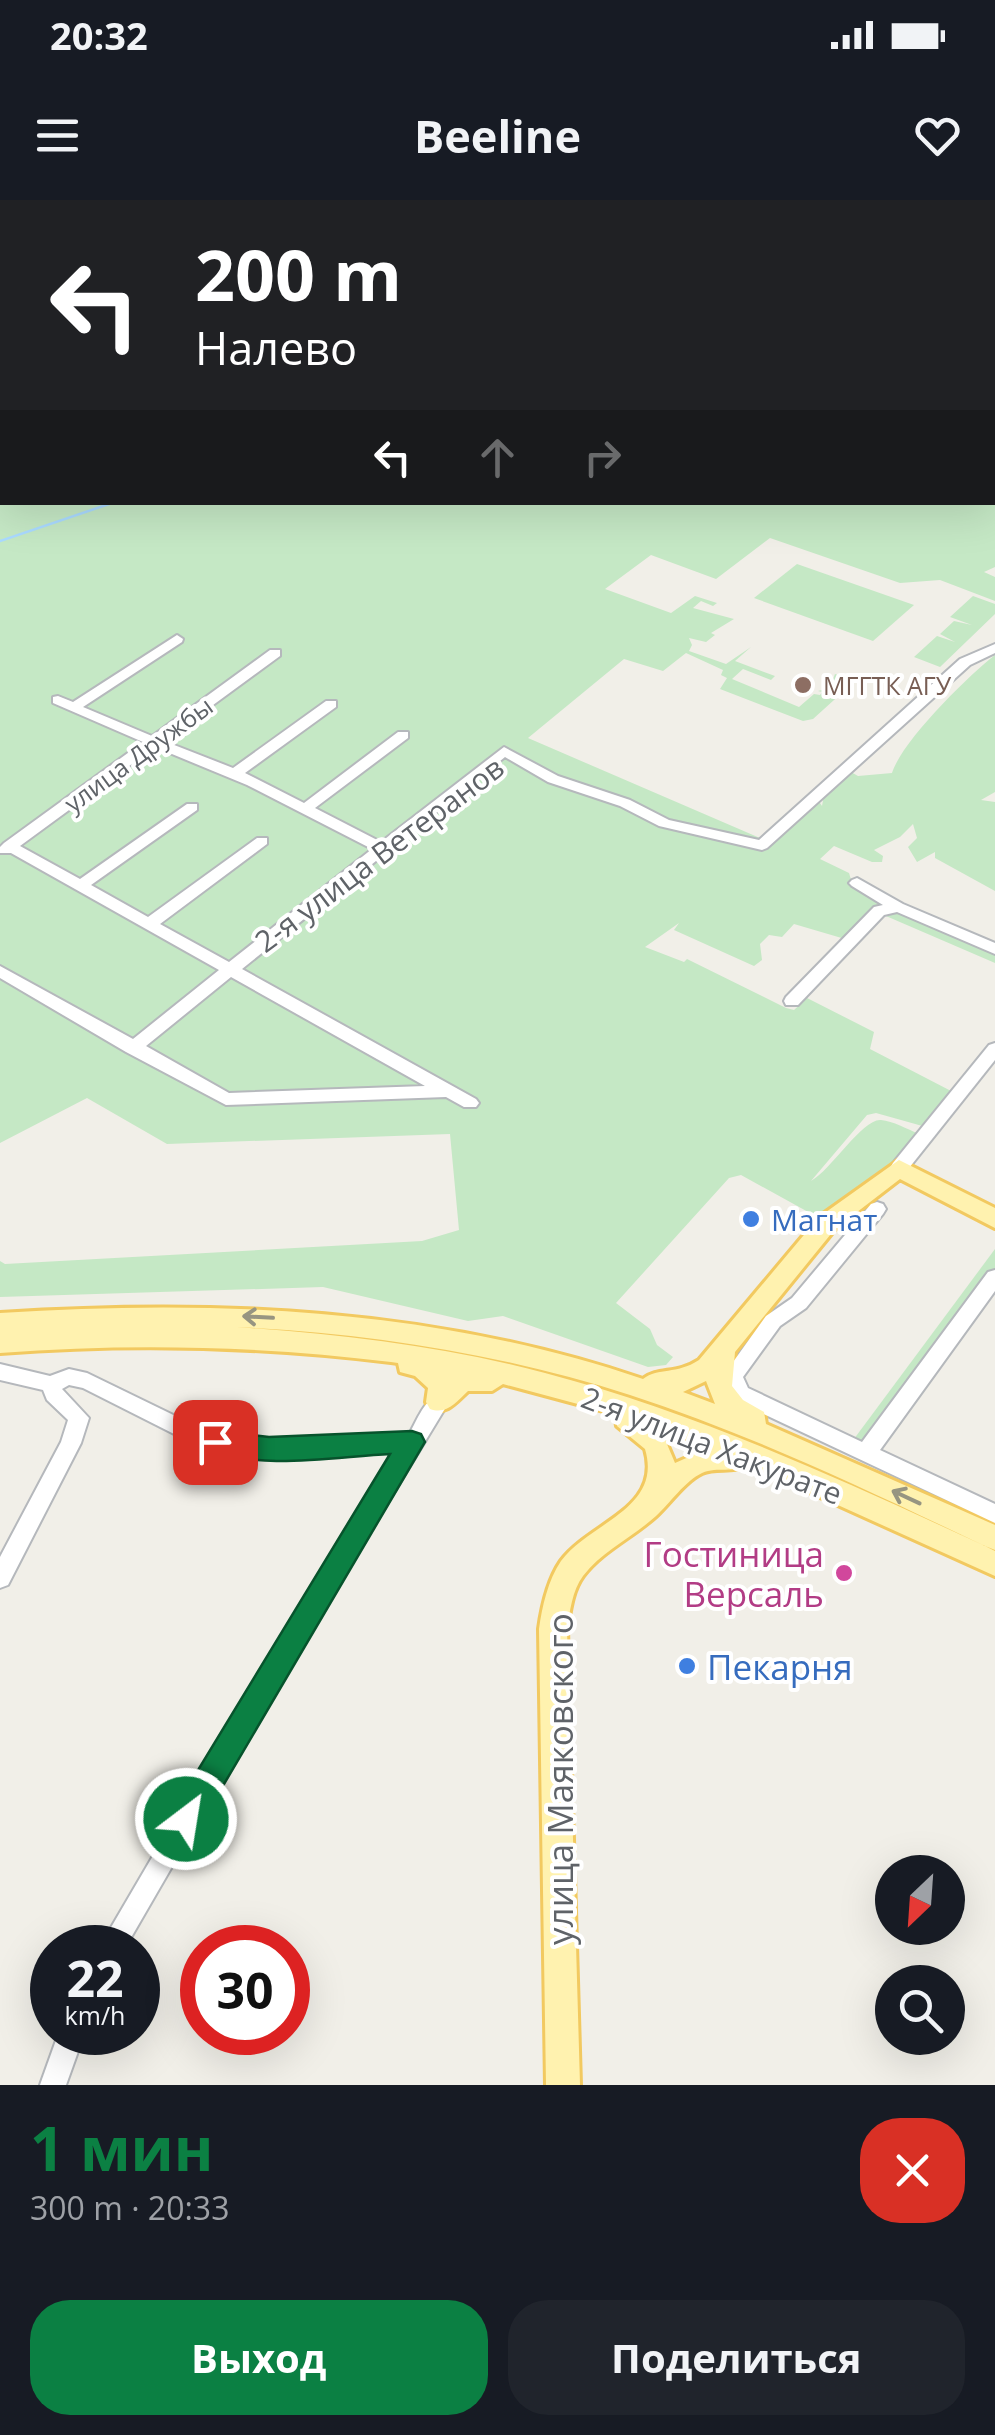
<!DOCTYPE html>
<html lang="ru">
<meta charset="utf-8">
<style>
:root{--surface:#171b24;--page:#20242c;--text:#f1f3f6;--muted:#9ea1a6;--accent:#0b8043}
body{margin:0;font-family:"Open Sans",sans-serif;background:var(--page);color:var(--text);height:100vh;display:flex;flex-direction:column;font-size:38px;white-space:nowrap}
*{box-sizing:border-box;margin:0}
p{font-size:32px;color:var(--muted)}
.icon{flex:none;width:55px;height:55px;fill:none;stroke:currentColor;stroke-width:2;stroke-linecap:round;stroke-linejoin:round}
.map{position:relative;height:1885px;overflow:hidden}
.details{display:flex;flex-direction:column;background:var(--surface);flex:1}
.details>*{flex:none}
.banner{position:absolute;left:0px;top:0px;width:995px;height:305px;box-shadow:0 10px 40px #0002;background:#202124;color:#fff;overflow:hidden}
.needle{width:65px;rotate:205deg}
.tools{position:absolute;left:875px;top:1655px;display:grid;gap:20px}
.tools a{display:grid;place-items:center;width:90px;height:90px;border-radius:50%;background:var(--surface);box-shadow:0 10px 40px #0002;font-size:50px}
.speed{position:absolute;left:30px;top:1725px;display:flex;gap:20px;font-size:50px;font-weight:700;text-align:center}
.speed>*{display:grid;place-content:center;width:130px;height:130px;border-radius:50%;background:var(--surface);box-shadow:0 10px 40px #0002;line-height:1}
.speed small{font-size:25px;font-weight:400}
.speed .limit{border:15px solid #d22;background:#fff;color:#111}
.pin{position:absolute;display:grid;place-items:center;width:85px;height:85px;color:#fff;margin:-42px;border-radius:20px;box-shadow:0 5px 15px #0006}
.me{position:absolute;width:110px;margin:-55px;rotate:31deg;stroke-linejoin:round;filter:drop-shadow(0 0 8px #0008)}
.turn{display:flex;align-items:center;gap:35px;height:210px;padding:0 30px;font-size:45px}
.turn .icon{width:130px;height:130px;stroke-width:2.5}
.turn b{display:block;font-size:70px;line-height:85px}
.lanes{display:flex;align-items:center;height:95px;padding:0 30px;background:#0003;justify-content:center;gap:50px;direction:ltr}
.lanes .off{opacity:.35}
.round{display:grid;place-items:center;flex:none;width:105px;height:105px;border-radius:40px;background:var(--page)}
.summary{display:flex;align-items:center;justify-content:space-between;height:170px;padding:0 30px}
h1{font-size:60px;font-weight:700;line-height:75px;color:var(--accent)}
.primary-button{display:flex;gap:20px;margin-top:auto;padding:20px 30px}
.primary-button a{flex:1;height:115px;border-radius:40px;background:var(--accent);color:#fff;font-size:40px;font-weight:700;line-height:115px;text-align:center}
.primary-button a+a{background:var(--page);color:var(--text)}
.status{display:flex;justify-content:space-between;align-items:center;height:70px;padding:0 50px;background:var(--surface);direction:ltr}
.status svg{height:28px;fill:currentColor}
header{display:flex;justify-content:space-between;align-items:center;height:130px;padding:0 30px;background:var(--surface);font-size:45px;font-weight:700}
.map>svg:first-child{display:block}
.green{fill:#c5e8c5}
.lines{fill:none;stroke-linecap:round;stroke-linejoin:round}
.stream{stroke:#aadaff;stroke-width:2.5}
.minor-casing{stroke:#b5b8bc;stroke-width:4}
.major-casing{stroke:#f2c960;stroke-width:6}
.minor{fill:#fff;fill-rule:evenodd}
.major{fill:#fff2af;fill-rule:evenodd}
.oneway{stroke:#979581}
.route{fill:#0b8043;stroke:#07532c;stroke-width:2.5}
.education-dot{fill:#8d6e63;stroke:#fff;stroke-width:4}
.shop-dot{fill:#3f7fe0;stroke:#fff;stroke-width:4}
.hotel-dot{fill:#d1479c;stroke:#fff;stroke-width:4}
.labels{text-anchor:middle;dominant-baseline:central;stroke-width:8;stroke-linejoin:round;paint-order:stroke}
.far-education-label{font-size:25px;fill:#785e54;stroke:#fff;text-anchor:start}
.far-street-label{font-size:25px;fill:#5f6368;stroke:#fff}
.street-label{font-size:30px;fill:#5f6368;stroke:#fff}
.shop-label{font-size:30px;fill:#366cbe;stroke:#fff;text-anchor:start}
.near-hotel-label{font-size:35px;fill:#b23c85;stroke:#fff;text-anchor:end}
.near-shop-label{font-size:35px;fill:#366cbe;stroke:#fff;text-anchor:start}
.near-street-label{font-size:35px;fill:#5f6368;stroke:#fff}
</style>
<div class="status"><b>20:32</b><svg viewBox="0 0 49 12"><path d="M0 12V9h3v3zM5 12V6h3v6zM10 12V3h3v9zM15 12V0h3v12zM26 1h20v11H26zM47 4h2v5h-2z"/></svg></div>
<header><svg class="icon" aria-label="menu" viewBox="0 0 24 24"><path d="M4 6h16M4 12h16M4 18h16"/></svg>Beeline<svg class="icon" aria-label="heart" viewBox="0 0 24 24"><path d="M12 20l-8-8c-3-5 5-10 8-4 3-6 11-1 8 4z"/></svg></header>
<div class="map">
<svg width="995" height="1885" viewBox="0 0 995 1885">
<rect width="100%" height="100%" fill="#f1efe8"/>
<!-- green -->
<g class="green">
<path d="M 0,0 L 995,0 L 993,29 L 992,2 L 2,2 L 2,302 L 992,302 L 995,168 L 995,367 L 984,372 L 995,377 L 995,401 L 940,380 L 900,383 L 770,338 L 716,379 L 651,355 L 605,389 L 671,413 L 695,396 L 717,403 L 713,406 L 701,401 L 693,408 L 734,419 L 711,433 L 715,435 L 706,442 L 689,438 L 692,445 L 689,451 L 726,464 L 751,447 L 735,461 L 775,476 L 771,480 L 743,469 L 732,479 L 799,507 L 814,494 L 820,495 L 822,492 L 818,491 L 826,489 L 828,481 L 832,482 L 835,474 L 855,481 L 813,519 L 803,521 L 720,489 L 727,478 L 721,475 L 723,470 L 686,453 L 663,471 L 624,459 L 528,538 L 769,642 L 818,600 L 822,606 L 824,595 L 851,572 L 858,576 L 892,573 C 902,541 968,476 995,455 L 995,592 L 981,600 L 995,602 L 995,691 L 935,658 L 935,652 L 917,662 L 908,647 L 917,638 L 913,624 L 900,637 L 874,650 L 883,656 L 882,662 L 872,662 L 834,646 L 820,659 L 849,673 L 853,686 L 882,702 L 845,739 L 794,724 L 782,737 L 769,735 L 760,744 L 762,760 L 754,766 L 674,730 L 679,723 L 645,747 L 684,762 L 687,759 L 786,808 L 794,810 L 807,798 L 874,832 L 870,849 L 953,892 L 926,927 L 876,913 L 867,915 L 811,981 C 831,970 863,918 881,920 C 893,921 907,929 919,934 L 897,963 L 819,1018 L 741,975 L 729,978 L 616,1103 L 650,1129 L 657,1145 L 673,1157 L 666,1165 L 648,1167 L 503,1116 L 468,1121 L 323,1087 L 0,1097 L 0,1061 L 5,1064 L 422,1041 L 459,1030 L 450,934 L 167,944 L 87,898 L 0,943 Z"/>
<polygon points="797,364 914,405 873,441 754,398"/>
<polygon points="973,396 995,404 995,414 940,467 914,457 937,436 955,442 940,434 954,421 972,425 950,417"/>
<polygon points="892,709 995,752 995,763 879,713"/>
<polygon points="995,1049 995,1075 869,1244 851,1243"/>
</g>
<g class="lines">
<!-- stream -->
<g class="stream">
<polyline points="995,11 995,15"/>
<polyline points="0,341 115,302"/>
</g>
<!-- minor casing -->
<g class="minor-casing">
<g id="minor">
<polygon points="995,94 995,100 992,101 992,95"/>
<polygon points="992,164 995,165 995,171 992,171"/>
<path d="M 177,435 L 183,439 L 182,442 L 83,507 L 152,536 L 270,450 L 280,450 L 280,456 L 164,541 L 233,568 L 326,501 L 336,501 L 336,507 L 245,573 L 304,603 L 398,532 L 408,532 L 408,538 L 315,608 L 381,642 L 504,547 L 558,576 L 630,600 L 669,620 L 759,640 L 960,459 L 995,444 L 995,453 L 970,465 L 767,648 L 762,650 L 659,626 L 620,606 L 548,582 L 505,557 L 242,769 L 476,899 L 479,903 L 476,907 L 464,907 L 446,897 L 226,905 L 126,852 L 0,778 L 0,766 L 133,839 L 219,770 L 11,653 L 0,653 L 0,647 L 4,643 L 143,542 L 53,503 L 53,497 L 58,496 L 73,502 ZM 155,547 L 247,585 L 372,649 L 229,762 L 160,724 L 267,644 L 267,638 L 257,638 L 148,717 L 91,685 L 197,610 L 197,604 L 187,604 L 80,679 L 20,646 ZM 231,777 L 425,886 L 229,893 L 146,846 Z"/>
<polygon points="857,678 903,704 995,743 995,754 897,712 884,715 798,805 786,805 784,801 786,797 874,707 883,705 852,686 849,683 852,680"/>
<polygon points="995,843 995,860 905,973 893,973 890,968 893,963 989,845"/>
<polygon points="877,1002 883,1004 886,1009 883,1014 806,1108 780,1126 743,1177 748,1188 862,1242 988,1072 995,1070 995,1091 880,1250 995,1304 995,1323 734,1200 723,1176 766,1116 792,1098 871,1004"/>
<path d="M 0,1164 L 50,1176 L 69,1169 L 87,1173 L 198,1227 L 242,1239 L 409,1234 C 418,1219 427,1191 446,1196 L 449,1202 L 273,1492 L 125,1748 L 99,1748 L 257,1478 L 398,1251 L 242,1257 L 186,1240 L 83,1188 L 69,1185 L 62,1189 L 89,1218 L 81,1243 L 8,1385 L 0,1388 L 0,1357 L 61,1242 L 68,1220 L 47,1200 L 43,1190 L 0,1180 Z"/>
<polygon points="59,1832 85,1832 66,1885 40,1885"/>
</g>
</g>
<!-- major casing -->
<g class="major-casing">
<path id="major" d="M 899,960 L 995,1008 L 995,1028 L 900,979 L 835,1029 L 735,1152 L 732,1186 L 743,1200 L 764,1212 L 766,1224 L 995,1325 L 995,1350 L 985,1346 L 995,1351 L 995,1376 L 747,1264 C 734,1274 718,1266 702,1273 C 685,1281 670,1303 656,1316 C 633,1337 602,1351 583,1376 C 572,1391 570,1411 567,1429 L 580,1885 L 546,1885 L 539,1429 C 542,1407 548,1380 561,1361 C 590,1322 663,1309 645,1249 L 617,1226 L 615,1214 L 503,1184 L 492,1191 L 468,1191 C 456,1202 447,1215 430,1209 L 426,1202 L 428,1188 L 415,1176 L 400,1172 L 398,1163 L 391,1162 C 260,1146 132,1143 0,1153 L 0,1133 L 19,1132 L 0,1133 L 0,1113 C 217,1099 435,1108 643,1179 C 659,1167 676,1175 699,1160 L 819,1017 ZM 236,1127 C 370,1133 502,1154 630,1195 C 753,1235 869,1291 985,1346 C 842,1280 698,1213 545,1173 C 444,1146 340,1134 236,1127 ZM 706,1181 L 715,1204 L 683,1192 ZM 661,1230 L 707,1247 L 709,1248 L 675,1263 Z"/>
</g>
<!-- minor -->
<use href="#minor" class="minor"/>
<!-- major -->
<use href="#major" class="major"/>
</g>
<!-- one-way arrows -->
<defs><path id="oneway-shaft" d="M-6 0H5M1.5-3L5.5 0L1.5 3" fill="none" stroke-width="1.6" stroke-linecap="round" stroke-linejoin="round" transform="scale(2.5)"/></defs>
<g class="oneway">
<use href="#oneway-shaft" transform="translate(258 1117) rotate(-177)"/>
<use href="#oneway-shaft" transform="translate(906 1297) rotate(-155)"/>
</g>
<!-- route -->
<path class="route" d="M 215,1231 L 269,1237 L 412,1231 L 421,1234 L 425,1242 L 197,1630 L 186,1634 L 175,1630 L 171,1619 L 175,1608 L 390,1254 C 332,1257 262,1270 206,1250 L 202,1242 L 206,1235 Z"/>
<!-- markers -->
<circle class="education-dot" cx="803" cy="485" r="10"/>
<g class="shop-dot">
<circle cx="751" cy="1019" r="10"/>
<circle cx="687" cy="1466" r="10"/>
</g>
<circle class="hotel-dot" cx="844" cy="1373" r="10"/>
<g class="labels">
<!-- far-education labels -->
<g class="far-education-label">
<text x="823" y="485">МГГТК АГУ</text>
</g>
<!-- far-street labels -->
<g class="far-street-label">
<text transform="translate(138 554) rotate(-36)">улица Дружбы</text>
</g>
<!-- street labels -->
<g class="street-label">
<text transform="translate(379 654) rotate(-37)">2-я улица Ветеранов</text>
<text transform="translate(712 1245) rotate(21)">2-я улица Хакурате</text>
</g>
<!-- shop labels -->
<g class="shop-label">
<text x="771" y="1019">Магнат</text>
</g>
<!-- near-hotel labels -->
<g class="near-hotel-label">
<text x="824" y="1353">Гостиница<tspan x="824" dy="40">Версаль</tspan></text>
</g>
<!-- near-shop labels -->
<g class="near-shop-label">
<text x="707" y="1466">Пекарня</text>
</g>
<!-- near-street labels -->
<g class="near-street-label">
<text transform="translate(559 1579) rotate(-90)">улица Маяковского</text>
</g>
</g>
</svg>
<div class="tools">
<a><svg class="needle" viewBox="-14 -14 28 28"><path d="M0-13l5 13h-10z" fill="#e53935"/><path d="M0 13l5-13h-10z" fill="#9ea1a6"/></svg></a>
<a><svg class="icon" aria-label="search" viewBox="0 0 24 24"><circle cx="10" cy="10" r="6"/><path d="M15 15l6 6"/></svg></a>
</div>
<div class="speed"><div>22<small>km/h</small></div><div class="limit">30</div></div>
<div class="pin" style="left:215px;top:1242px;background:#d93025"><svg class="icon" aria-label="arrive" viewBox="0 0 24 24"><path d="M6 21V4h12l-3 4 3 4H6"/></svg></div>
<svg class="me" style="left:186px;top:1619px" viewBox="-20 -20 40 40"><circle r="17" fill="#0b8043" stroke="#fff" stroke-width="3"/><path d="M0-11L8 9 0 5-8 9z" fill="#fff"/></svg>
<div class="banner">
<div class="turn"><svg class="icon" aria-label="left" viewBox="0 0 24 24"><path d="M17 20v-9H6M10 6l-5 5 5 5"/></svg><div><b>200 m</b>Налево</div></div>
<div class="lanes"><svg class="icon" aria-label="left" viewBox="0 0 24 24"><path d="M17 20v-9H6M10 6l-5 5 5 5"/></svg><svg class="icon off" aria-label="ahead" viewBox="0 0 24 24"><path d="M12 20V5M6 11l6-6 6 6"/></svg><svg class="icon off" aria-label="right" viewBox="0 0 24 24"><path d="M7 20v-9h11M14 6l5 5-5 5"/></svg></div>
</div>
</div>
<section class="details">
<div class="summary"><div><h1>1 мин</h1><p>300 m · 20:33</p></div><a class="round" style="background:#d93025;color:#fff"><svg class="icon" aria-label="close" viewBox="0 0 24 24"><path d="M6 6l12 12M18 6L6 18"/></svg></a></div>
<div class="primary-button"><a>Выход</a><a>Поделиться</a></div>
</section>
